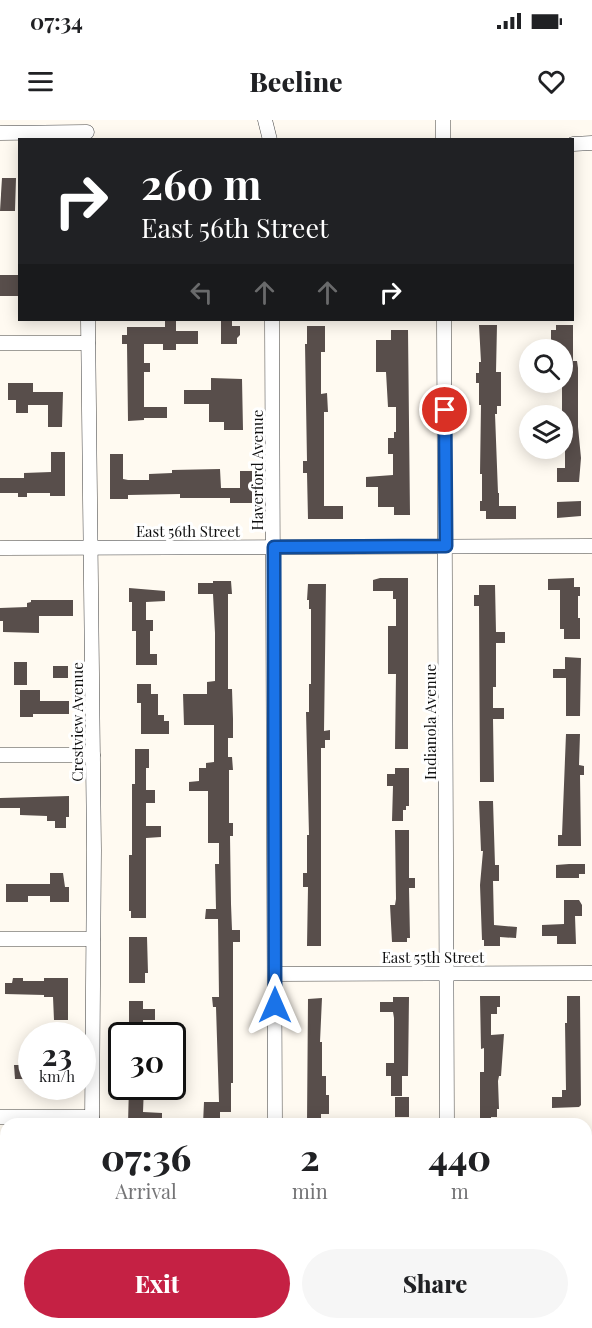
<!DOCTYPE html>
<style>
:root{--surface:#fff;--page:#f6f6f6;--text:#202124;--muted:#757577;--accent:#c52144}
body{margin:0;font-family:"Playfair Display",serif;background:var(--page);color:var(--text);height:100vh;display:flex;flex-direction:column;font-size:22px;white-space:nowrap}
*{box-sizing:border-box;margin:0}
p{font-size:20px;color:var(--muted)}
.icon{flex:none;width:33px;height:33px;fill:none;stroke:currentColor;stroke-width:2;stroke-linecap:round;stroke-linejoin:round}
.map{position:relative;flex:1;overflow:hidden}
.drawer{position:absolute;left:0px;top:998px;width:592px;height:212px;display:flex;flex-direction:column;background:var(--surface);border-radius:18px 18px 0 0;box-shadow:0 3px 15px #0003}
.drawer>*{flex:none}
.top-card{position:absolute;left:18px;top:18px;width:556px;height:183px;border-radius:0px;box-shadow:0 3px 15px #0003;background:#202124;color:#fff;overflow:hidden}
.buttons{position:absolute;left:519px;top:219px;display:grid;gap:12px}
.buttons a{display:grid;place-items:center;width:54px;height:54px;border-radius:50%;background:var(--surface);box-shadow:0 3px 15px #0003;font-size:30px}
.speed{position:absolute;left:18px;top:902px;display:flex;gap:12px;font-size:30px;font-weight:700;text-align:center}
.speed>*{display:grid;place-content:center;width:78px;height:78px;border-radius:50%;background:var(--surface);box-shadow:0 3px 15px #0003;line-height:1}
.speed small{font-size:15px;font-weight:400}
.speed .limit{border:3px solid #111;border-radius:9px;background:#fff;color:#111}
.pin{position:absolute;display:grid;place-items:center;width:51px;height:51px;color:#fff;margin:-26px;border:3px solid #fff;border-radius:50%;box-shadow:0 2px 6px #0007}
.me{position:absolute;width:66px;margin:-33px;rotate:0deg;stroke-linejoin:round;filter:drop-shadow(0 0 4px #0008)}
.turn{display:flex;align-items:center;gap:21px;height:126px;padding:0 24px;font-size:27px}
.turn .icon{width:78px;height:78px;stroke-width:2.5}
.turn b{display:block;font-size:42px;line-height:51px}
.lanes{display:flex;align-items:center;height:57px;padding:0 24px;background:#0003;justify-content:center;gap:30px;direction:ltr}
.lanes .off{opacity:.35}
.eta{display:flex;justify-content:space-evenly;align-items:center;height:102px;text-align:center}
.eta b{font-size:36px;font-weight:800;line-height:42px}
.action{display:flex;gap:12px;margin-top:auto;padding:12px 24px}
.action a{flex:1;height:69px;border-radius:36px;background:var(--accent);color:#fff;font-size:24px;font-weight:800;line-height:69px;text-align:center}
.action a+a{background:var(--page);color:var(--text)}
.status{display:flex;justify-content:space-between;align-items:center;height:42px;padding:0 30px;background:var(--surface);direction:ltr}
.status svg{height:16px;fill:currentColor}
header{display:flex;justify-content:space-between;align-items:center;height:78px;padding:0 24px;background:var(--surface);font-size:27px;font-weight:800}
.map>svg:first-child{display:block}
.building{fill:#584e4b}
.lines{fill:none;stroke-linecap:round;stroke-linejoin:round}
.minor-casing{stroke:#424242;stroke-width:15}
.tertiary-casing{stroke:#424242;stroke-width:18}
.minor{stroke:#fff;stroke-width:14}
.tertiary{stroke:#fff;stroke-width:16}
.route-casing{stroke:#114b97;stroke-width:15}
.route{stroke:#1a73e8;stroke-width:10}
.labels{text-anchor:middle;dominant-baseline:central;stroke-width:6;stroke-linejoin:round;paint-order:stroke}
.street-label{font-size:15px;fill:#0f0f0f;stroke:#fff}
</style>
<div class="status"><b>07:34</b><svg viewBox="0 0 49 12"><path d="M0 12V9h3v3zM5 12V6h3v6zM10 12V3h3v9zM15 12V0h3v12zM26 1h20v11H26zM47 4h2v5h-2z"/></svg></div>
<header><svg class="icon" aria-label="menu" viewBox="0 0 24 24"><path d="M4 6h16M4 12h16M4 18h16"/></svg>Beeline<svg class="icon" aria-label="heart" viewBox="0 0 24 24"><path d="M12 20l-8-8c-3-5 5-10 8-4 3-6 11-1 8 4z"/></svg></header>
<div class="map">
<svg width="592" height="1208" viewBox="0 0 592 1208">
<rect width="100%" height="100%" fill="#fffaf1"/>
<!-- building -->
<g class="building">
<polygon points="2,58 16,58 15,91 0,91"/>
<rect x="0" y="155" width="20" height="21"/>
<polygon points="165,200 176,200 176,211 198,211 198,224 176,224 176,230 163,230 163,224 144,224 144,243 150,243 150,252 144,252 144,287 167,287 167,298 144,298 144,300 128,301 127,224 122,224 122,215 127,215 127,207 165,207"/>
<polygon points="221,200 232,200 232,206 240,206 240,215 237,218 237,224 221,224"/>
<polygon points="479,205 497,205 496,252 501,252 501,286 497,286 497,294 495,294 498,373 499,373 499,386 516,386 516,399 486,399 486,391 480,391 480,381 482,381 482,354 480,354 481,285 479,285 479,263 476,263 476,253 479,253 479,242 481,242"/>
<polygon points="556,205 573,205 573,241 577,241 578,248 578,307 581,338 579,362 557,362 557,348 565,348 565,293 562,293 562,227 556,227 556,221 551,221 551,210 556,210"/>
<polygon points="307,206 325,206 325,232 321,232 321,274 327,273 328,292 324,292 324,386 343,386 343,399 308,399 307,353 303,353 303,341 307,341 305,224 307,224"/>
<polygon points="391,210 408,210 410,395 394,395 394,387 378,387 378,367 366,367 366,357 393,355 393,334 388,334 388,318 394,318 394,312 396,312 396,287 388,287 386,252 376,252 376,220 391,220"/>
<polygon points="211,258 242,259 243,310 224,310 224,302 209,302 209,284 184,284 184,270 211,270"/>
<polygon points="8,263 33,263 33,272 63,272 62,307 48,307 48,285 28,285 28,293 16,293 16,280 8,280"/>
<polygon points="51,332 65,332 65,376 50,376 50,373 27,373 27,377 18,377 18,373 0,373 0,358 24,358 24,353 51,352"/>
<polygon points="110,334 123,334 123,359 128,360 149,360 149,354 172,353 172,350 220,349 221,368 240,368 240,351 252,351 252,383 230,383 230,378 180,378 180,374 128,375 128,379 110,379"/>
<polygon points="581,381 581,396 557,398 557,382"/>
<polygon points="380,458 408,458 408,629 395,629 396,554 388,554 388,506 396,506 396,479 393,479 393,471 373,471 373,460"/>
<polygon points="574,458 574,467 580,467 580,476 578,476 578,498 580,498 580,519 564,519 564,509 560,509 560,470 548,470 548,459"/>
<polygon points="213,461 231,461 232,474 228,474 228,569 232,569 233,599 233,618 228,618 228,637 232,637 233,650 229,650 229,703 233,703 233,716 230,716 231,784 232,810 240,810 240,822 233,822 233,963 231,963 231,992 220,992 220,1004 203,1004 204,982 219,982 216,887 213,887 212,877 219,877 218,799 205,799 206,789 216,789 215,744 219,744 219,723 208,723 208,671 189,671 189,662 199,661 199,648 206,648 206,643 214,642 214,605 184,605 183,574 207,574 207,562 215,561 215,513 213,474 198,474 198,463 213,463"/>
<polygon points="308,464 326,464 324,611 330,610 330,620 325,620 325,628 321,628 321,826 307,826 308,767 303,767 303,753 307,753 307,715 309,715 306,592 309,592 309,564 311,564 311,489 309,489 309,480 307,480"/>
<polygon points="479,465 495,465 496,512 505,512 505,523 496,523 496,567 493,567 493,588 504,588 504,599 493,599 494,662 480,662 479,486 474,486 474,475 479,475"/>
<polygon points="129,468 165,471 165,481 146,482 146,500 153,500 153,511 150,511 150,534 157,534 157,545 136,545 136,511 132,511 132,482 129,482"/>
<polygon points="31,480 73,480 73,496 39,496 39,513 3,512 3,501 0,501 0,488 27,487 27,483 31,482"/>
<polygon points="565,537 581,538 580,596 566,596 566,558 553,558 553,549 565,549"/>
<rect x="14" y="542" width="13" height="23"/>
<rect x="53" y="546" width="15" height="12"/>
<polygon points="137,564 151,564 151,574 158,574 158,595 164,595 164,601 169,601 169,614 141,614 141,583 137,583"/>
<polygon points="20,570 40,570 40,581 69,581 69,594 33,594 33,597 20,597"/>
<polygon points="566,614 580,614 579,645 584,646 584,655 580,655 581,726 558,726 558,715 562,715"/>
<polygon points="135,629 149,629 149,648 146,648 146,670 155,670 155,683 146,683 146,706 161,706 161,717 146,718 146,798 131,798 131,791 129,791 129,735 132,735 132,664 135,664"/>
<polygon points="395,648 409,648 409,686 406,686 406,690 403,690 403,701 392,701 393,666 387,666 387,654 395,654"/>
<polygon points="69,676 69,697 66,697 66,708 55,708 55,701 47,701 47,696 20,695 20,688 0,688 0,678"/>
<polygon points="479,681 493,681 495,745 499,745 499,761 493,761 494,805 517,807 516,818 500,817 500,826 484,826 484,820 482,820 480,765 483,731 481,731"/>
<polygon points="395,710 409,710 409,758 415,758 415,768 409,768 410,818 407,818 407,822 392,822 390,785 395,785 396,779"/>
<polygon points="569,744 585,744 585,754 579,754 579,758 556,758 556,745"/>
<polygon points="50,753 63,753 65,767 69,767 69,782 50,782 50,776 28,776 28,782 6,782 6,764 50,764"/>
<polygon points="564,780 579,780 582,785 582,796 575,796 576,824 557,824 557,816 542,816 542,805 564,804"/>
<polygon points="129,817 147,817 148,853 145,853 145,863 129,863"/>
<polygon points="13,858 23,858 23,861 44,861 44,858 68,858 68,900 54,900 53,877 44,877 44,875 5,874 5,863 12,863"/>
<polygon points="480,876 500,876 500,887 497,887 497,894 491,894 491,915 504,914 501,956 499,956 498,961 499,989 497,989 497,997 491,997 491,1004 480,1004 480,952 484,952 484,928 481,929"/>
<polygon points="567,876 580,876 581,985 579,987 552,988 552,977 562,977 562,970 566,970 565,903 567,903"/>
<polygon points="393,877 409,877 408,956 402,956 402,976 391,976 391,956 386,956 386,943 394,943 394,898 393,892 380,892 380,882 393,882"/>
<polygon points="322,878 320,922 322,922 322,956 326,956 326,975 329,975 329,994 321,994 321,1004 307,1004 308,879"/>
<polygon points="129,881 143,881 143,889 155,889 155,900 143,900 143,915 129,915"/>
<polygon points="14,945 32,945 32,959 15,959"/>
<polygon points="129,966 144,966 143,992 162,993 162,1004 128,1004"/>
<rect x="395" y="977" width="14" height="20"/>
</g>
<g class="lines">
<!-- minor casing -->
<g class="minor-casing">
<g id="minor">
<polyline points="265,0 270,20"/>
<polyline points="443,0 443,20"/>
<polyline points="0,13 87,12"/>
<polyline points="573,24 592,23"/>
<polyline points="88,200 94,730 92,1004"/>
<polyline points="272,200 275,1004"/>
<polyline points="444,200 447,1004"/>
<polyline points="0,223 88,223"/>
<polyline points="0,428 592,426"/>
<polyline points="0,635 93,635"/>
<polyline points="0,819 93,819"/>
<polyline points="275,854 592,853"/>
<polyline points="0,997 92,997"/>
<polyline points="91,1203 91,1208"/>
</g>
</g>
<!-- tertiary casing -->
<g class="tertiary-casing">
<g id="tertiary">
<polyline points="586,1166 592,1165"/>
<polyline points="0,1176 6,1176"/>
</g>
</g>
<!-- minor -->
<use href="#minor" class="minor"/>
<!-- tertiary -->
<use href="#tertiary" class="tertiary"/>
</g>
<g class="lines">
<!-- route casing -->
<g class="route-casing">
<polyline id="route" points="275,885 274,427 446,426 445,290"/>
</g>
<!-- route -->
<use href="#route" class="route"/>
</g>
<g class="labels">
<!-- street labels -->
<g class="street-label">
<text transform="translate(257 350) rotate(-90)">Haverford Avenue</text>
<text x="188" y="411">East 56th Street</text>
<text transform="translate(77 602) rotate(-90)">Crestview Avenue</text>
<text transform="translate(430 602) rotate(-90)">Indianola Avenue</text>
<text x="433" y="837">East 55th Street</text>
</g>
</g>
</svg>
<div class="buttons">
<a><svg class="icon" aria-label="search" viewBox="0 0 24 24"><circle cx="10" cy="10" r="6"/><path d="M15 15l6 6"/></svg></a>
<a><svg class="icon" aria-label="layers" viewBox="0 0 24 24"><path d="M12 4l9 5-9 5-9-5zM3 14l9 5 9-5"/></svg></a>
</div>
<div class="speed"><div>23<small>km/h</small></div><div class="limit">30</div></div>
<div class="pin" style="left:445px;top:290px;background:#d93025"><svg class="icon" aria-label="arrive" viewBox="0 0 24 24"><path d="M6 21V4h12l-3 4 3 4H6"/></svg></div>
<svg class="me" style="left:275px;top:885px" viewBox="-20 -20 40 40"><path d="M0-17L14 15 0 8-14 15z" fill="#1a73e8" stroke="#fff" stroke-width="4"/></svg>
<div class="top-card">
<div class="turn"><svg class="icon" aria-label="right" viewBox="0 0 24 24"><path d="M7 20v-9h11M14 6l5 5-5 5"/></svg><div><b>260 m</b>East 56th Street</div></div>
<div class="lanes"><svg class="icon off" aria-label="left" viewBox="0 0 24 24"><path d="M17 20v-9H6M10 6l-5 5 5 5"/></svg><svg class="icon off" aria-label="ahead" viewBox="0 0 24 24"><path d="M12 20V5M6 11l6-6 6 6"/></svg><svg class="icon off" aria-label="ahead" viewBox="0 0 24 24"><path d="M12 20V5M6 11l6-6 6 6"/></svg><svg class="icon" aria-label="right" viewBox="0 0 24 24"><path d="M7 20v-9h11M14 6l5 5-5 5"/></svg></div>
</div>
<section class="drawer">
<div class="eta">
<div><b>07:36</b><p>Arrival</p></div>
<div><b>2</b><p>min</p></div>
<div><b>440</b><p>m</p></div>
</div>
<div class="action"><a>Exit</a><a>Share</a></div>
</section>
</div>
